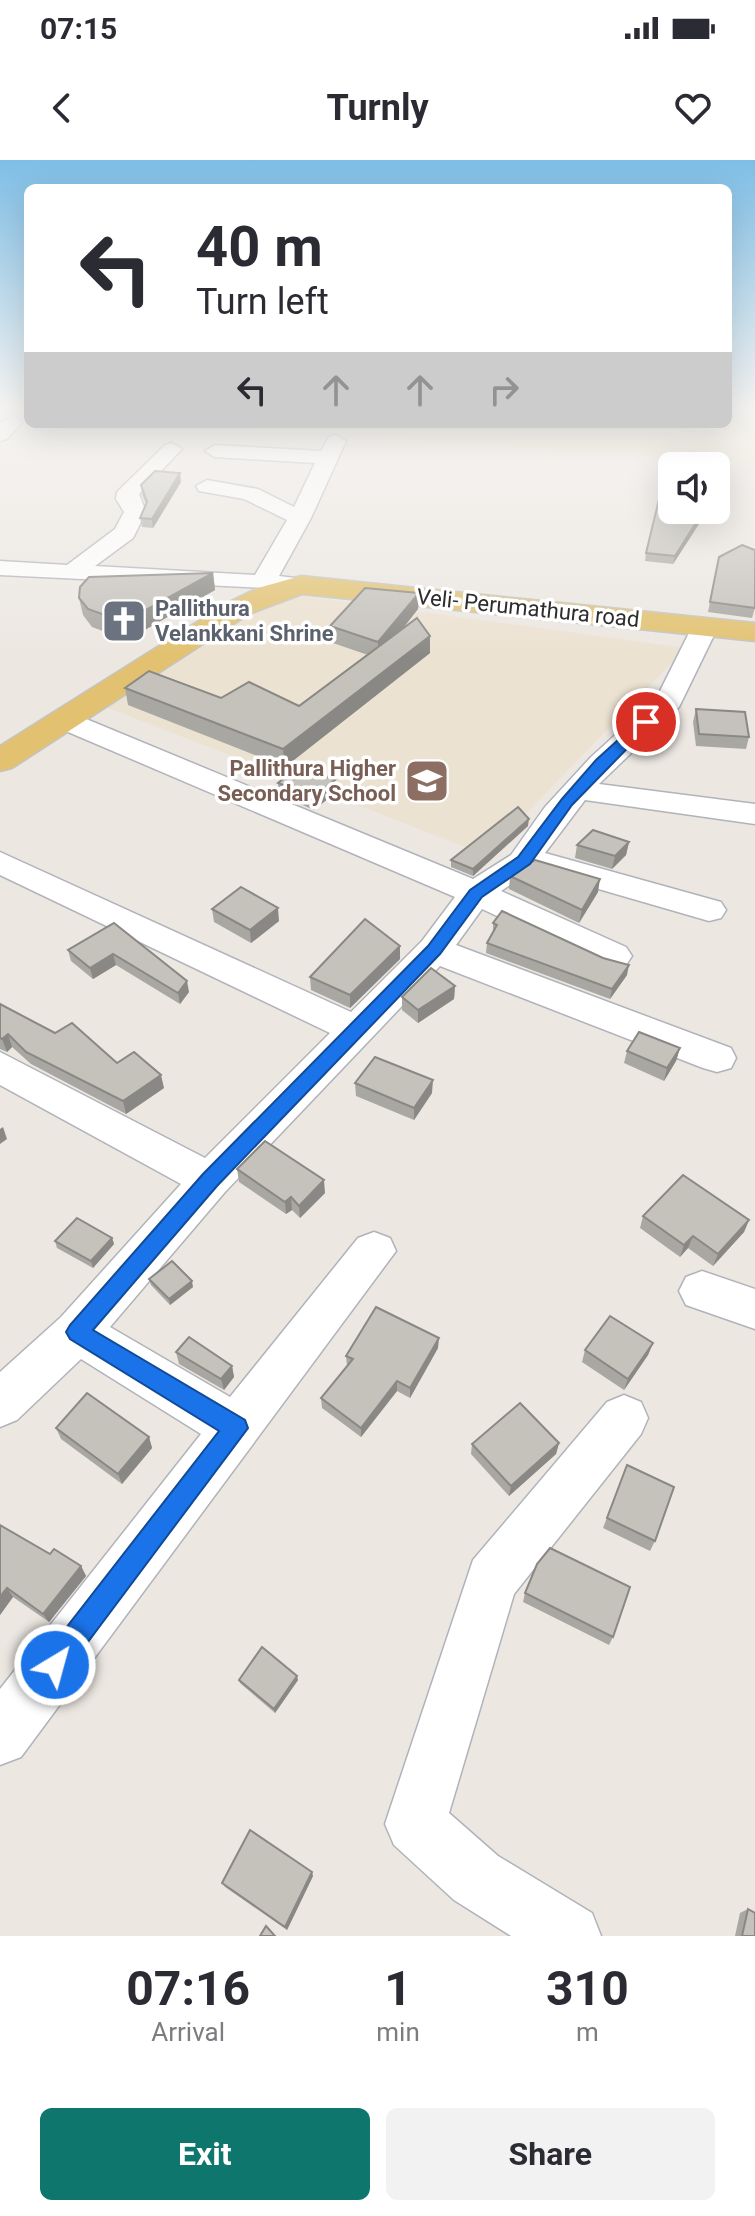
<!DOCTYPE html>
<style>
:root{--surface:#fff;--page:#f2f2f3;--text:#2b2b33;--muted:#7c7c81;--accent:#0f766e}
body{margin:0;font-family:Roboto,sans-serif;background:var(--page);color:var(--text);height:100vh;display:flex;flex-direction:column;font-size:30px;white-space:nowrap}
*{box-sizing:border-box;margin:0}
p{font-size:26px;color:var(--muted)}
.icon{flex:none;width:44px;height:44px;fill:none;stroke:currentColor;stroke-width:2;stroke-linecap:round;stroke-linejoin:round}
.map{position:relative;height:1776px;overflow:hidden}
.panel{display:flex;flex-direction:column;background:var(--surface);flex:1}
.panel>*{flex:none}
.hud{position:absolute;left:24px;top:24px;width:708px;height:244px;border-radius:12px;box-shadow:0 8px 32px #0002;background:#fff;color:var(--text);overflow:hidden}
.buttons{position:absolute;left:658px;top:292px;display:grid;gap:16px}
.buttons a{display:grid;place-items:center;width:72px;height:72px;border-radius:12px;background:var(--surface);box-shadow:0 8px 32px #0002;font-size:40px}
.pin{position:absolute;display:grid;place-items:center;width:68px;height:68px;color:#fff;margin:-34px;border:4px solid #fff;border-radius:50%;box-shadow:0 2px 8px #0007}
.me{position:absolute;width:88px;margin:-44px;rotate:37deg;stroke-linejoin:round;filter:drop-shadow(0 0 6px #0008)}
.turn{display:flex;align-items:center;gap:28px;height:168px;padding:0 40px;font-size:36px}
.turn .icon{width:104px;height:104px;stroke-width:2.5}
.turn b{display:block;font-size:56px;line-height:68px}
.lanes{display:flex;align-items:center;height:76px;padding:0 40px;background:#0003;justify-content:center;gap:40px;direction:ltr}
.lanes .off{opacity:.35}
.eta{display:flex;justify-content:space-evenly;align-items:center;height:136px;text-align:center}
.eta b{font-size:48px;font-weight:700;line-height:56px}
.primary-button{display:flex;gap:16px;margin-top:auto;padding:16px 40px}
.primary-button a{flex:1;height:92px;border-radius:12px;background:var(--accent);color:#fff;font-size:32px;font-weight:700;line-height:92px;text-align:center}
.primary-button a+a{background:var(--page);color:var(--text)}
.status{display:flex;justify-content:space-between;align-items:center;height:56px;padding:0 40px;background:var(--surface);direction:ltr}
.status svg{height:22px;fill:currentColor}
header{display:flex;justify-content:space-between;align-items:center;height:104px;padding:0 40px;background:var(--surface);font-size:36px;font-weight:700}
.map>svg:first-child{display:block}
.education{fill:#ece2d2}
.sand{fill:#ede6c8}
.lines{fill:none;stroke-linecap:round;stroke-linejoin:round}
.minor-casing{stroke:#b1b3bb;stroke-width:3}
.major-casing{stroke:#c4c4c4;stroke-width:3}
.minor{fill:#fff;fill-rule:evenodd}
.major{fill:#e2c270;fill-rule:evenodd}
.wall{fill:#a9a7a2}
.shaded-wall{fill:#8a8884}
.building{fill:#c5c2bc;stroke:#8a8884;stroke-width:2}
.route{fill:#1a73e8;stroke:#114b97;stroke-width:2}
.labels{text-anchor:middle;dominant-baseline:central;stroke-width:7;stroke-linejoin:round;paint-order:stroke}
.far-worship-label{font-size:22px;font-weight:bold;fill:#5b616d;stroke:#fff;text-anchor:start}
.far-street-label{font-size:22px;fill:#2d2d2d;stroke:#fff}
.far-education-label{font-size:22px;font-weight:bold;fill:#785e54;stroke:#fff;text-anchor:end}
</style>
<div class="status"><b>07:15</b><svg viewBox="0 0 49 12"><path d="M0 12V9h3v3zM5 12V6h3v6zM10 12V3h3v9zM15 12V0h3v12zM26 1h20v11H26zM47 4h2v5h-2z"/></svg></div>
<header><svg class="icon" aria-label="back" viewBox="0 0 24 24"><path d="M15 5l-7 7 7 7"/></svg>Turnly<svg class="icon" aria-label="heart" viewBox="0 0 24 24"><path d="M12 20l-8-8c-3-5 5-10 8-4 3-6 11-1 8 4z"/></svg></header>
<div class="map">
<svg width="755" height="1776" viewBox="0 0 755 1776">
<rect width="100%" height="100%" fill="#ece7e1"/>
<!-- education -->
<polygon class="education" points="290,434 686,488 486,695 106,547 265,442"/>
<!-- sand -->
<polygon class="sand" points="728,247 755,247 755,304 186,264 728,264"/>
<g class="lines">
<!-- minor casing -->
<g class="minor-casing">
<g id="minor">
<polygon points="12,256 22,262 7,279 0,281 0,263"/>
<polygon points="336,275 346,281 311,358 279,416 310,420 313,425 310,430 0,415 0,401 67,405 115,369 124,352 116,339 117,332 165,285 172,283 182,289 139,334 146,352 133,378 95,406 255,415 287,360 244,339 199,331 196,326 207,320 258,329 294,347 315,303 215,297 205,291 215,285 321,291 329,277"/>
<polygon points="704,461 717,469 679,547 599,624 755,644 755,664 585,640 545,693 721,742 726,750 721,758 709,761 533,710 501,731 626,787 632,796 626,805 614,808 602,805 482,749 456,785 731,888 736,898 731,908 717,912 703,908 440,806 225,1032 110,1167 230,1237 358,1078 374,1072 390,1078 396,1091 21,1597 0,1605 0,1529 201,1274 81,1199 17,1260 0,1267 0,1212 61,1157 181,1024 0,925 0,892 205,998 330,873 0,715 0,692 351,852 422,781 455,737 54,566 50,560 54,554 74,554 473,719 511,695 545,647 591,597 657,537 691,469"/>
<polygon points="702,1111 755,1129 755,1169 686,1145 679,1131 686,1117"/>
<polygon points="624,1235 641,1242 648,1258 641,1274 514,1434 449,1653 498,1696 592,1753 601,1776 511,1776 454,1740 394,1685 385,1664 473,1400 607,1242"/>
</g>
</g>
<!-- major casing -->
<g class="major-casing">
<polygon id="major" points="301,416 755,463 755,481 302,434 249,454 12,608 0,611 0,586 229,442 258,428"/>
</g>
<!-- minor -->
<use href="#minor" class="minor"/>
<!-- major -->
<use href="#major" class="major"/>
</g>
<!-- wall -->
<g class="wall">
<polygon points="181,322 153,368 142,367 140,358 146,344 142,335 141,325"/>
<polygon points="708,350 673,404 645,401 646,393"/>
<polygon points="755,390 755,448 752,458 708,452 719,397"/>
<polygon points="213,413 215,430 127,480 92,467 83,455 79,438"/>
<polygon points="418,449 402,470 430,493 285,607 128,545 125,528 299,546 368,495 330,482 330,466"/>
<polygon points="696,549 749,577 746,589 696,586 693,562"/>
<polygon points="278,623 335,633 314,650 279,635"/>
<polygon points="528,666 473,716 451,707 451,700"/>
<polygon points="629,682 626,695 612,709 575,698 577,685"/>
<polygon points="510,716 598,732 579,763 509,729"/>
<polygon points="212,749 279,761 251,783 214,762"/>
<polygon points="114,763 189,832 180,844 116,805 93,819 71,801 68,790"/>
<polygon points="493,763 627,815 610,839 486,793 487,783 493,773"/>
<polygon points="400,799 350,848 311,830 310,817"/>
<polygon points="455,826 454,839 418,863 402,850 402,837"/>
<polygon points="0,844 55,873 117,903 164,928 126,954 31,904 12,887 7,892 0,889"/>
<polygon points="680,888 676,901 664,921 624,903 627,891"/>
<polygon points="355,923 432,933 414,960 356,936"/>
<polygon points="237,1009 325,1033 300,1058 292,1050 286,1054 239,1022"/>
<polygon points="643,1056 749,1060 744,1072 713,1106 688,1088 680,1097 640,1068"/>
<polygon points="112,1078 114,1084 93,1108 57,1088 55,1081"/>
<polygon points="149,1119 193,1127 170,1145 151,1125"/>
<polygon points="653,1183 648,1195 624,1230 582,1202 585,1190"/>
<polygon points="438,1188 410,1238 397,1231 361,1277 322,1248 321,1238 347,1206 346,1196"/>
<polygon points="176,1192 232,1206 234,1217 224,1230 179,1204"/>
<polygon points="56,1268 149,1277 152,1288 122,1324 61,1279"/>
<polygon points="559,1283 556,1294 509,1336 471,1294 472,1284"/>
<polygon points="627,1305 655,1381 650,1391 603,1368"/>
<polygon points="0,1365 50,1394 81,1406 86,1416 49,1462 13,1437 0,1455"/>
<polygon points="525,1433 613,1477 609,1485 523,1442"/>
<polygon points="239,1520 298,1520 275,1553 240,1523"/>
<polygon points="313,1716 287,1770 225,1727 222,1723"/>
<polygon points="748,1749 755,1776 735,1776 740,1753"/>
</g>
<!-- shaded-wall -->
<g class="shaded-wall">
<polygon points="180,313 181,322 153,368 152,359"/>
<polygon points="704,350 708,350 673,404 675,396"/>
<polygon points="213,413 215,430 127,480 124,462"/>
<polygon points="419,433 418,449 378,499 378,482"/>
<polygon points="430,476 430,493 285,607 283,589"/>
<polygon points="335,620 335,633 314,650 314,637"/>
<polygon points="529,659 528,666 473,716 473,709"/>
<polygon points="629,682 626,695 612,709 615,696"/>
<polygon points="600,719 598,732 579,763 582,750"/>
<polygon points="278,748 279,761 251,783 250,770"/>
<polygon points="400,786 400,799 350,848 350,835"/>
<polygon points="113,794 116,805 93,819 90,808"/>
<polygon points="629,805 627,815 610,839 612,829"/>
<polygon points="187,821 189,832 180,844 178,833"/>
<polygon points="455,826 454,839 418,863 418,850"/>
<polygon points="8,874 12,887 7,892 2,879"/>
<polygon points="680,888 676,901 664,921 667,908"/>
<polygon points="161,915 164,928 126,954 123,941"/>
<polygon points="433,920 432,933 414,960 414,948"/>
<polygon points="3,967 7,979 0,984 0,969"/>
<polygon points="324,1020 325,1033 300,1058 299,1046"/>
<polygon points="291,1037 292,1050 286,1054 285,1042"/>
<polygon points="749,1060 744,1072 713,1106 718,1094"/>
<polygon points="693,1076 688,1088 680,1097 684,1085"/>
<polygon points="112,1078 114,1084 93,1108 91,1101"/>
<polygon points="192,1121 193,1127 170,1145 169,1139"/>
<polygon points="439,1178 438,1188 410,1238 410,1228"/>
<polygon points="653,1183 648,1195 624,1230 628,1219"/>
<polygon points="232,1206 234,1217 224,1230 221,1219"/>
<polygon points="397,1221 397,1231 361,1277 361,1268"/>
<polygon points="149,1277 152,1288 122,1324 118,1314"/>
<polygon points="559,1283 556,1294 509,1336 511,1326"/>
<polygon points="81,1406 86,1416 49,1462 43,1454"/>
<polygon points="7,1428 13,1437 0,1455 0,1437"/>
<polygon points="297,1516 298,1520 275,1553 274,1549"/>
<polygon points="312,1712 313,1716 287,1770 285,1767"/>
</g>
<!-- building -->
<g class="building">
<polygon points="155,311 180,313 152,359 140,358 147,342 141,325"/>
<polygon points="716,323 721,324 716,332"/>
<polygon points="661,331 672,332 672,350 704,350 675,396 646,393"/>
<polygon points="742,385 755,390 755,448 710,442 719,397"/>
<polygon points="213,413 124,462 88,449 79,438 80,427 89,417"/>
<polygon points="365,428 419,433 378,482 330,466"/>
<polygon points="417,458 430,476 283,589 125,528 149,511 221,538 249,522 299,546"/>
<polygon points="696,549 745,552 749,577 699,574"/>
<polygon points="300,605 335,620 314,637 278,623"/>
<polygon points="518,647 529,659 473,709 451,700"/>
<polygon points="593,670 629,682 615,696 577,685"/>
<polygon points="535,700 600,719 582,750 510,716"/>
<polygon points="241,727 278,748 250,770 212,749"/>
<polygon points="502,751 603,798 629,805 612,829 487,783 497,765 493,763"/>
<polygon points="365,759 400,786 350,835 310,817"/>
<polygon points="114,763 187,821 178,833 113,794 90,808 68,790"/>
<polygon points="431,808 455,826 418,850 402,837"/>
<polygon points="0,844 55,873 72,863 117,903 134,892 161,915 123,941 26,892 8,874 2,879 0,878"/>
<polygon points="639,872 680,888 667,908 627,891"/>
<polygon points="375,897 433,920 414,948 355,923"/>
<polygon points="265,981 324,1020 299,1046 291,1037 285,1042 237,1009"/>
<polygon points="683,1015 749,1060 718,1094 693,1076 684,1085 643,1056"/>
<polygon points="77,1058 112,1078 91,1101 55,1081"/>
<polygon points="172,1101 192,1121 169,1139 149,1119"/>
<polygon points="376,1147 439,1178 410,1228 397,1221 361,1268 321,1238 353,1199 346,1196"/>
<polygon points="610,1156 653,1183 628,1219 585,1190"/>
<polygon points="189,1177 232,1206 221,1219 176,1192"/>
<polygon points="87,1233 149,1277 118,1314 56,1268"/>
<polygon points="520,1243 559,1283 511,1326 472,1284"/>
<polygon points="627,1305 674,1327 655,1381 607,1358"/>
<polygon points="0,1365 50,1394 54,1389 81,1406 43,1454 7,1428 0,1437"/>
<polygon points="550,1388 630,1427 613,1477 525,1433 537,1404"/>
<polygon points="262,1487 297,1516 274,1549 239,1520"/>
<polygon points="250,1670 312,1712 285,1767 222,1723"/>
<polygon points="748,1749 755,1753 755,1776 742,1776"/>
<polygon points="266,1766 275,1776 260,1776"/>
</g>
<!-- sky -->
<linearGradient id="sky" x2="0" y2="1"><stop stop-color="#7ebee6"/><stop offset="0.5" stop-color="#f6f4f2"/><stop offset="1" stop-color="#f6f4f2" stop-opacity="0"/></linearGradient>
<rect width="755" height="496" fill="url(#sky)"/>
<!-- route -->
<polygon class="route" points="641,559 653,562 572,645 530,704 482,737 440,794 217,1026 93,1170 245,1260 248,1268 64,1514 55,1518 45,1514 41,1505 45,1495 219,1271 70,1179 66,1172 70,1165 203,1014 428,786 470,730 518,697 562,639 596,600"/>
<!-- icons -->
<defs>
<g id="church-square" transform="scale(2.3)"><rect x="-9" y="-9" width="18" height="18" rx="4" fill="#6b7280" stroke="#fff"/><path d="M-1.2-6h2.4v3.5h3.3v2.4h-3.3V6h-2.4V-.1h-3.3v-2.4h3.3Z" fill="#fff"/></g>
<g id="school-square" transform="scale(2.3)"><rect x="-9" y="-9" width="18" height="18" rx="4" fill="#8d6e63" stroke="#fff"/><path d="M0-5L7-2L0 1L-7-2ZM-4 1L0 2.5L4 1V4Q0 6-4 4Z" fill="#fff"/></g>
</defs>
<g fill-rule="evenodd">
<use href="#church-square" x="124" y="461"/>
<use href="#school-square" x="427" y="621"/>
</g>
<g class="labels">
<!-- far-worship labels -->
<g class="far-worship-label">
<text x="155" y="448">Pallithura<tspan x="155" dy="25">Velankkani Shrine</tspan></text>
</g>
<!-- far-street labels -->
<g class="far-street-label">
<text transform="translate(528 448) rotate(6)">Veli- Perumathura road</text>
</g>
<!-- far-education labels -->
<g class="far-education-label">
<text x="396" y="608">Pallithura Higher<tspan x="396" dy="25">Secondary School</tspan></text>
</g>
</g>
</svg>
<div class="buttons">
<a><svg class="icon" aria-label="sound" viewBox="0 0 24 24"><path d="M4 9h4l5-4v14l-5-4H4zM17 9q2 3 0 6"/></svg></a>
</div>
<div class="pin" style="left:646px;top:562px;background:#d93025"><svg class="icon" aria-label="arrive" viewBox="0 0 24 24"><path d="M6 21V4h12l-3 4 3 4H6"/></svg></div>
<svg class="me" style="left:55px;top:1505px" viewBox="-20 -20 40 40"><circle r="17" fill="#1a73e8" stroke="#fff" stroke-width="3"/><path d="M0-11L8 9 0 5-8 9z" fill="#fff"/></svg>
<div class="hud">
<div class="turn"><svg class="icon" aria-label="left" viewBox="0 0 24 24"><path d="M17 20v-9H6M10 6l-5 5 5 5"/></svg><div><b>40 m</b>Turn left</div></div>
<div class="lanes"><svg class="icon" aria-label="left" viewBox="0 0 24 24"><path d="M17 20v-9H6M10 6l-5 5 5 5"/></svg><svg class="icon off" aria-label="ahead" viewBox="0 0 24 24"><path d="M12 20V5M6 11l6-6 6 6"/></svg><svg class="icon off" aria-label="ahead" viewBox="0 0 24 24"><path d="M12 20V5M6 11l6-6 6 6"/></svg><svg class="icon off" aria-label="right" viewBox="0 0 24 24"><path d="M7 20v-9h11M14 6l5 5-5 5"/></svg></div>
</div>
</div>
<section class="panel">
<div class="eta">
<div><b>07:16</b><p>Arrival</p></div>
<div><b>1</b><p>min</p></div>
<div><b>310</b><p>m</p></div>
</div>
<div class="primary-button"><a>Exit</a><a>Share</a></div>
</section>
